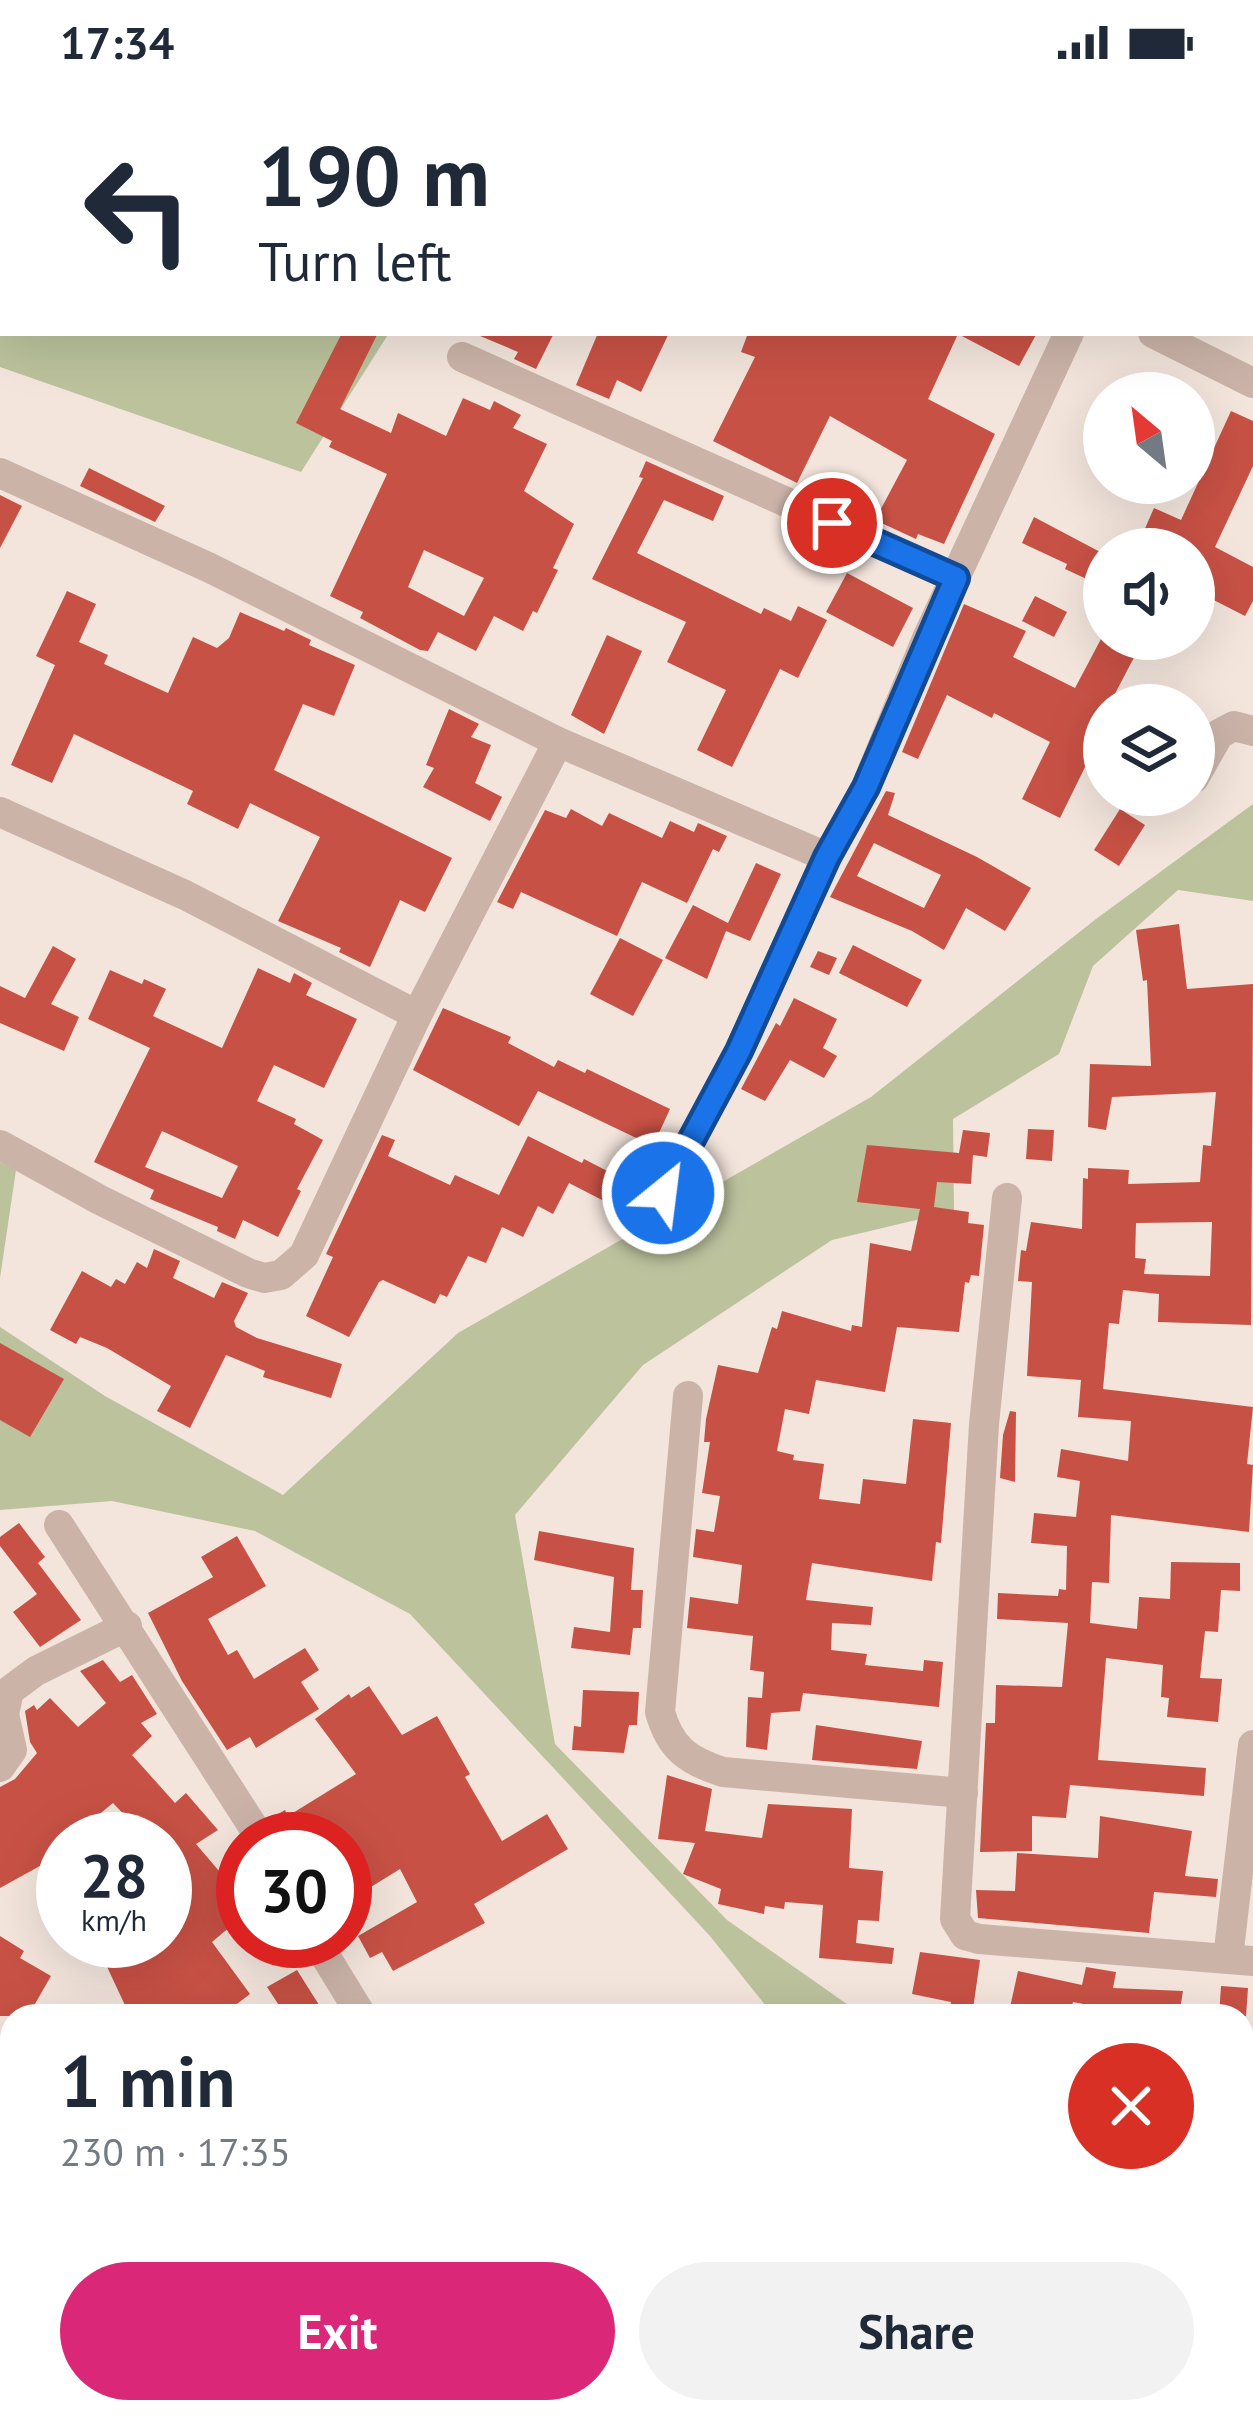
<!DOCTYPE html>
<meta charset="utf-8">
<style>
:root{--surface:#fff;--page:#f2f2f3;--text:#1f2937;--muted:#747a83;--accent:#db2777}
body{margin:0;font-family:"PT Sans",sans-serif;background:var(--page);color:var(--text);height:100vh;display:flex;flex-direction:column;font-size:45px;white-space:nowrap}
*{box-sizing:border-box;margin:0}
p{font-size:39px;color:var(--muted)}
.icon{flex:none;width:66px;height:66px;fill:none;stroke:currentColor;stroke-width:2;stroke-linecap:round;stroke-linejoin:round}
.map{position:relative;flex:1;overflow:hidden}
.sheet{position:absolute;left:0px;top:1920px;width:1254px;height:420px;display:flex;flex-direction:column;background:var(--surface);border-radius:36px 36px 0 0;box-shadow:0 12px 48px #0002}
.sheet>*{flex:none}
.banner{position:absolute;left:0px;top:0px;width:1254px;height:252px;box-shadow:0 12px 48px #0002;background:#fff;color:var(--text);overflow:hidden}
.needle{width:78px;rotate:331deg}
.buttons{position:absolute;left:1083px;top:288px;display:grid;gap:24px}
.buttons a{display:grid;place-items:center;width:132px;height:132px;border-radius:50%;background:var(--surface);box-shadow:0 12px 48px #0002;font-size:60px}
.speed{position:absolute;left:36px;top:1728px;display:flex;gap:24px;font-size:60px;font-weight:700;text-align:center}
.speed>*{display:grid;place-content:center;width:156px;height:156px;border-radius:50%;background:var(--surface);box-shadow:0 12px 48px #0002;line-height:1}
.speed small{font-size:30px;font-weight:400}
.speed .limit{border:18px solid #d22;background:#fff;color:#111}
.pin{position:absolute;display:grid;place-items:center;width:102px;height:102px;color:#fff;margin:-51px;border:6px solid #fff;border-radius:50%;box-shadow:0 3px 12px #0007}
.me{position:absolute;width:132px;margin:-66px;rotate:29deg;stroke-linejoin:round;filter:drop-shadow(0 0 9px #0008)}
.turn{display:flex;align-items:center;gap:42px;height:252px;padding:0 60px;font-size:54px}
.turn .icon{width:156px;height:156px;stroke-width:2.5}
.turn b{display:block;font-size:84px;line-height:102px}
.round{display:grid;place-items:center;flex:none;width:126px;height:126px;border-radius:63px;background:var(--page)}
.summary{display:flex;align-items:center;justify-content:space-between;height:204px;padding:0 60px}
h1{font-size:72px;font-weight:700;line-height:90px}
.primary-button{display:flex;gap:24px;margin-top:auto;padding:24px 60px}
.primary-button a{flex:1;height:138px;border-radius:72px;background:var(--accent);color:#fff;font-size:48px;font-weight:700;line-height:138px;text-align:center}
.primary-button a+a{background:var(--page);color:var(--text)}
.status{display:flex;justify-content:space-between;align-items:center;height:84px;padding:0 60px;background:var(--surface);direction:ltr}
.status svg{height:33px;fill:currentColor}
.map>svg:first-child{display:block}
.green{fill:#bbc29c}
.building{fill:#c85145;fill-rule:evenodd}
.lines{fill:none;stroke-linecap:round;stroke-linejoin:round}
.minor{stroke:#cbb3a8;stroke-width:30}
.route-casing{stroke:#114b97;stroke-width:30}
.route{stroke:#1a73e8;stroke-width:21}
</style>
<div class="status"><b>17:34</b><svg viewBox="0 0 49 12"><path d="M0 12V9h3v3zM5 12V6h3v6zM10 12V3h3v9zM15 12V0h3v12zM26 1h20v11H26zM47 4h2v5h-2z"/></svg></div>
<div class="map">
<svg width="1253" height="2340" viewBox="0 0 1253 2340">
<rect width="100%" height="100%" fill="#f3e5dc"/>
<!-- green -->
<g class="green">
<polygon points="0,0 679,0 3,3 3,249 389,249 301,388 0,283"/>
<polygon points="1253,720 1253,817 1178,806 1093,882 1059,970 953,1035 954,1127 832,1156 643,1281 515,1431 555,1660 727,1836 864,1932 774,1932 710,1852 410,1530 255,1447 112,1417 0,1426 0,1243 105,1312 283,1411 458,1249 871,1013 1096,835"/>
<polygon points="0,1078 16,1086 0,1194"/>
<polygon points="12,2066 12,2187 0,2178 0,2067"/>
</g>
<!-- building -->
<g class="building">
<path d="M 342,249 L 378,249 L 340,325 L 391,349 L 398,329 L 446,352 L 463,314 L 490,326 L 494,317 L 521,331 L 513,344 L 547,360 L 524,407 L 574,440 L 553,484 L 558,486 L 537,529 L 533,527 L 523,547 L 494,532 L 476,567 L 438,548 L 428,567 L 420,566 L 360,534 L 363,528 L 330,512 L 387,390 L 329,363 L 332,357 L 296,339 ZM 424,466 L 484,494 L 464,532 L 408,503 Z"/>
<polygon points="473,249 554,249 536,285 514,275 518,268"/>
<polygon points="598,249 669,249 641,308 617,296 609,315 576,301"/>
<polygon points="748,249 1037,249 1019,282 958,250 928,315 995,350 944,460 918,450 916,455 875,436 907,376 830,332 797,399 713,357 755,273 741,268"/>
<polygon points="1231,327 1253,337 1253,382 1215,463 1253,483 1253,517 1245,532 1194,506 1194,465 1179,465 1143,449 1154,424 1181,436"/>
<polygon points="646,377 724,412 713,437 664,416 637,469 761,530 764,524 791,537 798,522 827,536 798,594 780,585 732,683 697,666 726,606 667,578 686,538 592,495 643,394 639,393"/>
<polygon points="89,384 165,422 155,438 80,402"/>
<polygon points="0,411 22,422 0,464"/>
<polygon points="1034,433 1104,470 1104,503 1065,485 1067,480 1022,459"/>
<polygon points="847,489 913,524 893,563 826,528"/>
<polygon points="67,507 96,520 79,558 108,571 104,580 168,609 193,553 217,564 229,554 240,528 284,547 286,544 311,556 309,561 355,581 334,632 303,620 274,686 452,774 425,828 400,816 370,883 339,868 341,864 278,837 320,753 250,719 238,745 187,720 193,707 74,650 52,699 11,681 55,581 36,572"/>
<polygon points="1035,512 1067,528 1054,553 1022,537"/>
<polygon points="964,520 1026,547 1013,573 1075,604 1101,555 1127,555 1140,562 1109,621 1104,621 1104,654 1093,677 1089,675 1060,734 1022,715 1050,658 994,629 992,634 947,611 918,675 902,668"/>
<polygon points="607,551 642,567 604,650 571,631"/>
<polygon points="449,625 479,640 471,653 491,661 475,699 502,713 490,737 423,703 434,684 426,681"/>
<path d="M 886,707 L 895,709 L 888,731 L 977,773 L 1031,804 L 1005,847 L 966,824 L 944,866 L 912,847 L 830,813 ZM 874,759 L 941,791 L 924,824 L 857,792 Z"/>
<polygon points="571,725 602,742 609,729 662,754 670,737 694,748 698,739 727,752 719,768 713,765 687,819 642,798 617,852 521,808 513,825 497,818 545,726 566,734"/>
<polygon points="1120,725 1145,741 1119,782 1094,766"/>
<polygon points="756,779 781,790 750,857 726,847 707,895 665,874 693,821 728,839"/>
<path d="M 1179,840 L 1187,905 L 1253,900 L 1251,1241 L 1158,1238 L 1159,1210 L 1123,1206 L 1119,1240 L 1109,1239 L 1103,1305 L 1253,1323 L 1247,1380 L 1253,1381 L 1249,1448 L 1111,1431 L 1109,1499 L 1092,1498 L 1090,1539 L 1137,1545 L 1139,1513 L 1170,1515 L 1171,1478 L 1240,1479 L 1240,1507 L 1221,1506 L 1218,1548 L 1205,1547 L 1200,1594 L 1222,1595 L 1218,1638 L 1167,1633 L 1169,1614 L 1161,1613 L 1163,1581 L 1106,1574 L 1098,1676 L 1206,1684 L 1204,1712 L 1070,1701 L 1066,1734 L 1032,1732 L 1032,1767 L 980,1768 L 986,1639 L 995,1639 L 996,1601 L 1062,1603 L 1068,1539 L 997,1535 L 998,1509 L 1058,1512 L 1059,1505 L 1066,1506 L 1067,1462 L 1031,1459 L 1034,1429 L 1076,1433 L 1080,1397 L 1057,1393 L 1061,1365 L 1128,1377 L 1131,1337 L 1078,1333 L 1081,1296 L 1027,1292 L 1032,1198 L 1018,1197 L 1021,1166 L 1026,1167 L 1031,1138 L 1082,1145 L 1083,1094 L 1088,1095 L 1088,1084 L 1129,1086 L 1128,1100 L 1200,1098 L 1203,1061 L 1211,1062 L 1216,1008 L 1112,1013 L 1106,1046 L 1088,1043 L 1090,980 L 1151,982 L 1147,896 L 1143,897 L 1136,846 ZM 1212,1138 L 1210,1192 L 1144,1190 L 1146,1175 L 1135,1174 L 1136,1139 Z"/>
<polygon points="620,854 663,876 633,932 590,910"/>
<polygon points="853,861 922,896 907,923 839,889"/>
<polygon points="53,862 76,875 51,920 79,933 64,967 0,939 0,902 25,914"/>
<polygon points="818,867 837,874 829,891 810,883"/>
<path d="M 258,884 L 290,899 L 294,889 L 312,899 L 306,911 L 357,935 L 324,1004 L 274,981 L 257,1017 L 296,1035 L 294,1040 L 323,1056 L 297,1105 L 301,1107 L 278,1153 L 243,1136 L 235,1155 L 217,1147 L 218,1143 L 150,1115 L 154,1106 L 94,1078 L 150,964 L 88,935 L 110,886 L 142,900 L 144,895 L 166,905 L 153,932 L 222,964 ZM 162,1047 L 238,1082 L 222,1114 L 145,1083 Z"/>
<polygon points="794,914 837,935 823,964 837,972 824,994 790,976 765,1017 741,1005 776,939 780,942"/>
<polygon points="443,924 511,953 508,959 554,983 558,976 585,989 587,985 670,1025 653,1062 538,1007 519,1042 413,986"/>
<polygon points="1028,1045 1054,1046 1052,1077 1026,1075"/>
<polygon points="963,1046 990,1049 987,1073 973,1071 971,1100 937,1098 934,1123 969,1128 968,1139 984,1141 979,1192 971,1191 969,1199 965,1198 959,1248 897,1243 885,1308 816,1296 809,1330 785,1325 777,1367 794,1371 793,1376 824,1380 819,1415 860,1420 863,1395 906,1400 913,1335 951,1339 941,1459 936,1458 932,1497 812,1479 806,1516 873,1523 871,1541 832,1539 831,1566 867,1570 865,1581 923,1587 924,1576 943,1578 939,1623 803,1609 800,1627 771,1629 767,1666 746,1663 748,1613 762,1614 764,1588 750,1586 753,1552 687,1544 690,1513 738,1520 742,1481 693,1473 696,1445 714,1448 720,1412 702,1409 710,1358 704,1358 706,1335 718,1281 758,1289 772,1243 777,1245 782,1227 851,1247 852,1241 862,1243 870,1159 911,1167 920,1125 857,1118 867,1061 959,1069"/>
<polygon points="382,1051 395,1056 388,1072 450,1101 455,1091 499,1111 528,1052 582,1079 584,1075 644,1106 644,1110 636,1124 608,1110 604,1117 569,1099 553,1130 538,1122 523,1153 502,1143 486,1179 468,1172 447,1213 440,1210 435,1220 383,1196 379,1198 349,1253 306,1232 333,1173 326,1170"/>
<polygon points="154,1165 180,1177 173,1194 214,1214 222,1198 248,1209 234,1237 236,1243 257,1254 342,1280 331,1314 263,1293 265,1287 226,1271 190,1344 157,1327 171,1302 107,1264 80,1253 76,1260 50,1246 82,1187 111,1203 116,1195 125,1200 137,1178 147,1184"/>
<polygon points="0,1259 64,1295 30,1353 0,1336"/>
<polygon points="1010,1327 1016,1328 1015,1398 1000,1394 1003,1351"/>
<polygon points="19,1439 45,1473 38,1479 81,1536 40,1563 13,1528 37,1510 0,1462 0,1453"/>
<polygon points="539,1447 634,1464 631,1506 643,1506 641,1544 633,1544 630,1571 571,1564 574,1543 610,1548 614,1493 534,1476"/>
<polygon points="237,1452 266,1502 208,1535 228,1571 237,1566 254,1595 305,1564 319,1586 301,1598 319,1625 256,1664 250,1653 227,1666 182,1597 148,1529 213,1493 201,1473"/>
<polygon points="103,1576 120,1598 132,1591 157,1630 141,1639 152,1652 132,1671 175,1719 186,1709 218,1746 196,1760 231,1801 243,1791 243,1832 212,1858 250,1910 221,1932 130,1932 95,1857 165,1857 165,1755 147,1755 113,1719 80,1746 85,1755 63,1755 63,1801 49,1777 0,1804 0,1703 15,1695 37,1669 30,1658 25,1627 34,1621 37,1626 50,1614 78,1643 106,1619 80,1587"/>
<polygon points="369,1602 402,1651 437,1632 470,1690 465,1693 502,1757 547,1730 568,1765 474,1820 485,1839 393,1887 382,1868 370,1874 358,1852 417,1818 400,1785 345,1819 345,1755 280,1755 271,1734 285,1726 288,1732 356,1690 315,1635 349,1610 351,1614"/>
<polygon points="583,1606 639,1608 637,1641 629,1641 624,1669 572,1666 574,1642 581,1643"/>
<polygon points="816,1641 922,1657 917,1685 812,1676"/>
<polygon points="667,1691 712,1705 705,1747 762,1754 768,1720 852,1725 849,1784 883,1787 879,1837 858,1836 856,1859 894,1864 892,1880 819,1874 823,1821 785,1818 784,1825 765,1822 764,1830 718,1820 721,1805 683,1790 695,1759 658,1755"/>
<polygon points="1100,1732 1192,1747 1185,1792 1218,1795 1216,1813 1154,1808 1149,1849 978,1834 976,1806 1015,1807 1017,1769 1098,1774"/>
<polygon points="0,1852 24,1867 20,1874 51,1892 28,1932 0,1932"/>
<polygon points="920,1868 980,1876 972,1932 949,1930 951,1918 912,1910"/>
<polygon points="1086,1883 1116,1888 1113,1904 1183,1907 1179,1932 1114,1932 1115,1926 1073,1918 1069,1932 1009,1928 1018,1887 1082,1901"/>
<polygon points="297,1886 326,1932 286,1932 267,1903"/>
<polygon points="1221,1902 1248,1904 1246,1932 1219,1932"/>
</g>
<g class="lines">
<!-- minor -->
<g class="minor">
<polyline points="131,0 131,3"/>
<polyline points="1191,3 1193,0"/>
<polyline points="0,145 3,144"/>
<polyline points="1153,249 1253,299"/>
<polyline points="462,273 956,494"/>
<polyline points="0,389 210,484 558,658 827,773"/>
<polyline points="1194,694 1219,650 1234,642 1253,647"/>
<polyline points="0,728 185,811 417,931"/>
<polyline points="0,1061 100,1116 248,1189 264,1194 281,1191 304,1171 417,931 558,658"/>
<polyline points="663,1109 739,967 827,773 866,703 928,552 1069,249"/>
<polyline points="1007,1114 984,1340 955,1835 965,1851 979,1855 1253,1877"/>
<path d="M 688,1312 L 660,1628 C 670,1664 688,1677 723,1688 L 963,1709"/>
<polyline points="59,1441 261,1755"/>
<polyline points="0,1683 12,1666 4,1630 9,1607 36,1587 127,1542"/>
<polyline points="316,1857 362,1932"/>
<polyline points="1228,1874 1253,1661"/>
<polyline points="583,2328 586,2340"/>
<polyline points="914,2328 914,2340"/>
<polyline points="316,2339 382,2328"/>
<polyline points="1204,2340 1206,2328"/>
</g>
</g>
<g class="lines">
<!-- route casing -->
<g class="route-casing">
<polyline id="route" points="663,1109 739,967 827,773 866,703 956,494 832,439"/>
</g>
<!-- route -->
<use href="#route" class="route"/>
</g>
</svg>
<div class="buttons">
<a><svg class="needle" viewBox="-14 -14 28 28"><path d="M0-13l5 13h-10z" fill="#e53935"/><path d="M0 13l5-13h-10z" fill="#747a83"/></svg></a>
<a><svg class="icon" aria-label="sound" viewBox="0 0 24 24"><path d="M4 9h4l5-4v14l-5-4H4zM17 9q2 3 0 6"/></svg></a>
<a><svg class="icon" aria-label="layers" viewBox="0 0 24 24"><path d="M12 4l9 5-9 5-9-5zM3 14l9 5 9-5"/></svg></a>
</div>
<div class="speed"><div>28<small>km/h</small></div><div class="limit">30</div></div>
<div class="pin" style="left:832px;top:439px;background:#d93025"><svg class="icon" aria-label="arrive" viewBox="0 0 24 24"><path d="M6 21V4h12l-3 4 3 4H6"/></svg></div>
<svg class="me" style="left:663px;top:1109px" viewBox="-20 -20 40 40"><circle r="17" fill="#1a73e8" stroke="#fff" stroke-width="3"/><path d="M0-11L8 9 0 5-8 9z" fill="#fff"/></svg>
<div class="banner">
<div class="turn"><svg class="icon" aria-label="left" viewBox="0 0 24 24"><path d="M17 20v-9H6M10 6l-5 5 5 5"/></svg><div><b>190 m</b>Turn left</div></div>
</div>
<section class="sheet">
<div class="summary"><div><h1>1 min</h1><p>230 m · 17:35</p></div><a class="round" style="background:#d93025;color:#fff"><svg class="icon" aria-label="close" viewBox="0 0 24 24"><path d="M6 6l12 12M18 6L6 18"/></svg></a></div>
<div class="primary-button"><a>Exit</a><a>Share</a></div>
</section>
</div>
